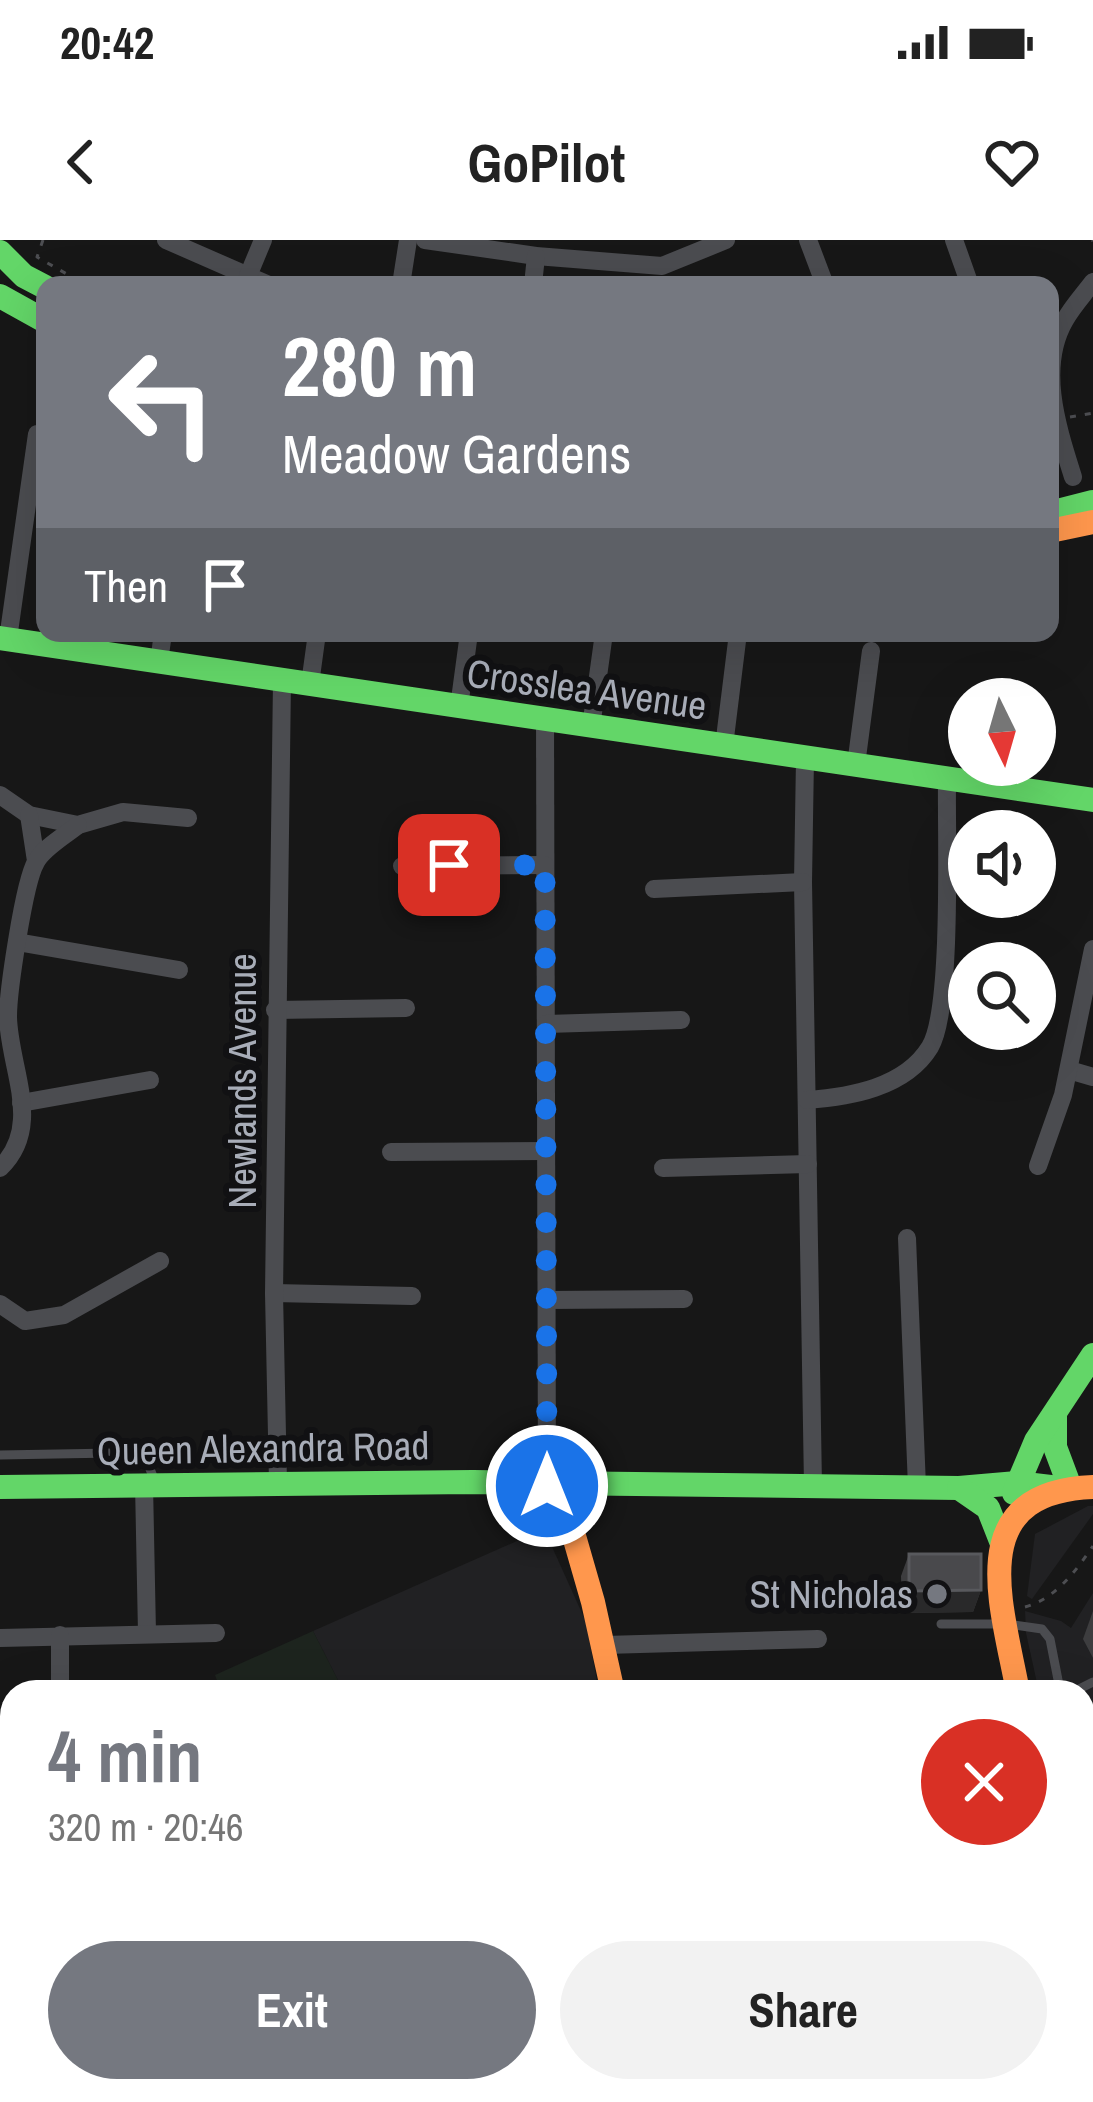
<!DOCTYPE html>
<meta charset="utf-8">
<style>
:root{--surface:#fff;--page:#f2f2f2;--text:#222;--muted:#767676;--accent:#757880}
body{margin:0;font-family:"Archivo Narrow",sans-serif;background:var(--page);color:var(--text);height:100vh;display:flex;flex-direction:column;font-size:45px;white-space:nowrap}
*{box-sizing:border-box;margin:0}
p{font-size:39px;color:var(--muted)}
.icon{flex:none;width:66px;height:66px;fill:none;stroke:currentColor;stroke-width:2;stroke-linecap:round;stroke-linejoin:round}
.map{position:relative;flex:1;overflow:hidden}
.panel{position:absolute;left:0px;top:1440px;width:1095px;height:423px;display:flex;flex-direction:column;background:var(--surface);border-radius:36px 36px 0 0;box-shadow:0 12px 48px #0002}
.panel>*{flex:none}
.hud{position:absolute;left:36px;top:36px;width:1023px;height:366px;border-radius:24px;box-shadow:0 12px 48px #0002;background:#757880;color:#fff;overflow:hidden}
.needle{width:78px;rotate:175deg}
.controls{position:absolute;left:948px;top:438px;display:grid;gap:24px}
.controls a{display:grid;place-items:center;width:108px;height:108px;border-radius:50%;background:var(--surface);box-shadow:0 12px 48px #0002;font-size:60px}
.pin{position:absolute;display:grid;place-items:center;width:102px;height:102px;color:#fff;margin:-51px;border-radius:24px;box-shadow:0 6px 18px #0006}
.me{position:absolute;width:132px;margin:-66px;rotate:0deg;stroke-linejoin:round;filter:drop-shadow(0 0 9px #0008)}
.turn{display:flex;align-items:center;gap:42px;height:252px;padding:0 48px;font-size:54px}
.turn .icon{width:156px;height:156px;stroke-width:2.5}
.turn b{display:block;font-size:84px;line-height:102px}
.then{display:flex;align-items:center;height:114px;padding:0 48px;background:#0003;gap:24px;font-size:45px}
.round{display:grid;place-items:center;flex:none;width:126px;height:126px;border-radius:63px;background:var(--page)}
.summary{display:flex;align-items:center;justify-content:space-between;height:204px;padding:0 48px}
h1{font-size:72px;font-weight:700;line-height:90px;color:var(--accent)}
.action{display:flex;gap:24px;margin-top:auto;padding:24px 48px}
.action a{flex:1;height:138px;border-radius:72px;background:var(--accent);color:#fff;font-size:48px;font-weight:700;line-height:138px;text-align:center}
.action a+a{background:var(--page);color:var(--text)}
.status{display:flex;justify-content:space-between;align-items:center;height:84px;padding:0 60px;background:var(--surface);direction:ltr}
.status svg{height:33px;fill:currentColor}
header{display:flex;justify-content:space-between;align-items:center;height:156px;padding:0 48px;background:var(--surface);font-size:54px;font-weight:700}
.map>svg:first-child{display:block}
.built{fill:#212123}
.green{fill:#1d241e}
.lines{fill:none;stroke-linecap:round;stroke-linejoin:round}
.stream{stroke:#2a3239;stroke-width:4.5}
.path{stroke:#4d4e52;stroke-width:3;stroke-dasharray:6 9;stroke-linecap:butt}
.lane{stroke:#4b4c50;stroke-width:9}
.street{stroke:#4b4c50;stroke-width:18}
.fast{stroke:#63d668;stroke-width:24}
.slow{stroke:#ff974d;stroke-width:24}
.wall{fill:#3d3d3f}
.shaded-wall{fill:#29292a}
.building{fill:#49494c;stroke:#58595d;stroke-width:3}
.route{stroke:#1a73e8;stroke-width:21;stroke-dasharray:0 37.8}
.poi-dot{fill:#757880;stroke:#111113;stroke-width:4.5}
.labels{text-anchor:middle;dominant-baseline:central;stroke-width:12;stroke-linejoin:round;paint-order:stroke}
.street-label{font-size:39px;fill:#a8adb8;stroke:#111113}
.poi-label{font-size:39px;fill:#a8adb8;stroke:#111113;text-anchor:end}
</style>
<div class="status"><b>20:42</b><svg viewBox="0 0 49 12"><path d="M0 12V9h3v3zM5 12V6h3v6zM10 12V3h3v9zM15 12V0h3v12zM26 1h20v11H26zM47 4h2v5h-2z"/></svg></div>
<header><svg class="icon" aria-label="back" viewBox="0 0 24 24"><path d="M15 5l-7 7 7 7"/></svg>GoPilot<svg class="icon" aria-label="heart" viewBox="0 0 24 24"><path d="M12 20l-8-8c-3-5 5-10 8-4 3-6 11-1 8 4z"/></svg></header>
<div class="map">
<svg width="1093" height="1862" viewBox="0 0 1093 1862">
<rect width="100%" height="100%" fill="#171717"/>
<!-- built -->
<g class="built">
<polygon points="1088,1266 1093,1266 1093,1274 1032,1359 1027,1356 1035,1294"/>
<polygon points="544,1289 586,1382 599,1452 344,1452 313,1391"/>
<polygon points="1093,1353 1093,1462 1083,1467 1083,1452 1039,1452 1026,1393 1025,1371 1061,1381 1071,1388"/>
<polygon points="12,1537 12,1851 271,1851 275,1862 0,1862 0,1542"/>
<polygon points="1084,1669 1093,1677 1093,1862 1042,1862 1046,1851 1083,1851"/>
<polygon points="418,1851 677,1851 679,1862 414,1862"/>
<polygon points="711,1851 810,1851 824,1859 714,1862"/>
</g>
<!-- green -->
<g class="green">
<polygon points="313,1391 344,1452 207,1452 219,1446 215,1435"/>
<polygon points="12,1560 12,1656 0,1661 0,1565"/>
<polygon points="12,1686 12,1763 0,1734 0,1691"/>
<polygon points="49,1851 139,1851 113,1862 54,1862"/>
<polygon points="271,1851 418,1851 414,1862 275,1862"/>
</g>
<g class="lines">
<!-- stream -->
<polyline class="stream" points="388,1862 390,1851"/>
<!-- path -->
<g class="path">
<polyline points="43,0 37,17 86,45"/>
<polyline points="1092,0 1093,1"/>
<polyline points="1070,177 1093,173"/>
<path d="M 1025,1367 C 1055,1359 1076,1331 1093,1306"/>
<polyline points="988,1862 991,1851"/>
</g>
<!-- lane -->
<g class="lane">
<polyline points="0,1215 113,1213 146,1219 156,1244"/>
<polyline points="941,1384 1007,1384 1042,1389 1050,1399 1060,1450 1075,1451 1093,1442"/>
<polyline points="778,1862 783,1854 798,1862"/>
<polyline points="940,1862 945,1851"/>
</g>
<!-- street -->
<g class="street">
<polyline points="166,0 269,45"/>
<polyline points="425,0 536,16 662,26 726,0"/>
<polyline points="808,0 825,45"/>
<polyline points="954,0 970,45"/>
<polyline points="248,36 263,0"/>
<polyline points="401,45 408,0"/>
<polyline points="533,45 536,16"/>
<path d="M 1073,237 C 1058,189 1037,128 1065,80 C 1072,67 1084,54 1093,42"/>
<polyline points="8,399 37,194"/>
<polyline points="159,422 163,393"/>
<polyline points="310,444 317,393"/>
<polyline points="995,459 996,449"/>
<polyline points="459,467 469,393"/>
<polyline points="545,479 547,1245"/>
<polyline points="591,487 604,393"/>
<polyline points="724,506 738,393"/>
<polyline points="805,518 803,642 813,1246"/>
<polyline points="856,525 871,411"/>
<polyline points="0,555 29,575 78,585 123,572 188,578"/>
<polyline points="29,575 36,621"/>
<polyline points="402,626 545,625"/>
<polyline points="654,649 803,642"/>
<polyline points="17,702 179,730"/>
<polyline points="275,770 406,768"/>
<polyline points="546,784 681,780"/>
<polyline points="1069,830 1093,837"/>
<path d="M 807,860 C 849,857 905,848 930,807 C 953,769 946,592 947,539"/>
<polyline points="21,863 150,840"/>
<polyline points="391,912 546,911"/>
<polyline points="1038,926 1063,855 1093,709"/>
<path d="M 0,928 C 44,886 9,828 8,777 C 8,752 24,642 36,622 C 43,608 66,595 78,585"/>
<polyline points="663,928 808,924"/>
<polyline points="907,998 917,1247"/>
<polyline points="274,1053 412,1056"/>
<polyline points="547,1060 684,1059"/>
<polyline points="0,1064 25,1081 64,1075 160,1021"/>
<polyline points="278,1243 274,1053 282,440"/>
<polyline points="144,1244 147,1393"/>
<polyline points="0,1398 216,1393"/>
<polyline points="605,1405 818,1399"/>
<polyline points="60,1452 60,1395"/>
<polyline points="1083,1601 1093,1613"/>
</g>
<!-- fast -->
<g class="fast">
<polyline points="0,12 24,36 45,47"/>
<polyline points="0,56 45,81"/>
<polyline points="1050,273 1093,262"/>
<polyline points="0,398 1093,560"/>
<polyline points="1055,1175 1055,1207 1070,1247"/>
<polyline points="0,1247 473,1242 959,1248 1017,1243 1059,1248"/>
<polyline points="959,1248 988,1268 1001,1301"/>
<polyline points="1014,1253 1036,1201 1093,1115"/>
<polyline points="1083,1500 1093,1492"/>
<polyline points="698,1851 700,1862"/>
<polyline points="845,1862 852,1851"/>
</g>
<!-- slow -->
<g class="slow">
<polyline points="1050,291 1093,282"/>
<polyline points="559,1244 593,1362 613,1452"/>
<path d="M 1018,1452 C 1002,1365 961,1252 1093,1247"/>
</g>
</g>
<!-- wall -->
<g class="wall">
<polygon points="909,1314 981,1350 973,1372 902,1373 901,1336"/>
<polygon points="1093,1371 1093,1418 1083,1399"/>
</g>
<!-- shaded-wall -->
<g class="shaded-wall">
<polygon points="981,1350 973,1372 902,1373 909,1351"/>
<polygon points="614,1851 635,1851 617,1862 596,1862"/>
</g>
<!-- building -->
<g class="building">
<polygon points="909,1314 981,1314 981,1350 909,1351"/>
<polygon points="545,1851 614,1851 596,1862 533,1862 531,1859"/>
<polygon points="756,1851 774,1851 767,1862 749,1862"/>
<polygon points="777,1852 792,1862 770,1862"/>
</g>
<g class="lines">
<!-- route -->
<polyline class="route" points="449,625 545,625 547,1246"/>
</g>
<!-- markers -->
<circle class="poi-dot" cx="937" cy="1354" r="12"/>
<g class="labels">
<!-- street labels -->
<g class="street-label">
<text transform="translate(587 449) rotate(8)">Crosslea Avenue</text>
<text transform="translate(242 841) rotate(-90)">Newlands Avenue</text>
<text transform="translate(263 1208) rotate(-1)">Queen Alexandra Road</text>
</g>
<!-- poi labels -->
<g class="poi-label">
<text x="913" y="1354">St Nicholas</text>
</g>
</g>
</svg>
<div class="controls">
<a><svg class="needle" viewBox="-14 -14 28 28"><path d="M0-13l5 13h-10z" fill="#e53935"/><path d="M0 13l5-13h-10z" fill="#767676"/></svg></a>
<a><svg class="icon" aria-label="sound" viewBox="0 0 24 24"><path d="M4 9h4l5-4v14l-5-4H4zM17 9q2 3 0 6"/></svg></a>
<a><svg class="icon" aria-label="search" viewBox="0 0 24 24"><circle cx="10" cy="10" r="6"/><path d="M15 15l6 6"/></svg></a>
</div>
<div class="pin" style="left:449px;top:625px;background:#d93025"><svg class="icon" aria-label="arrive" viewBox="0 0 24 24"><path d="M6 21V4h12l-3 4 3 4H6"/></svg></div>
<svg class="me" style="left:547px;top:1246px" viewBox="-20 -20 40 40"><circle r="17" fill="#1a73e8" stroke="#fff" stroke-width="3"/><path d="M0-11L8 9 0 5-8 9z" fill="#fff"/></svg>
<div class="hud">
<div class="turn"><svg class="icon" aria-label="left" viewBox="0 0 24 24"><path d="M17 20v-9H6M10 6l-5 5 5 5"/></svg><div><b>280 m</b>Meadow Gardens</div></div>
<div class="then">Then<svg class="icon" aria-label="arrive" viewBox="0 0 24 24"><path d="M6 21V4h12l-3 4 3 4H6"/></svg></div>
</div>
<section class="panel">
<div class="summary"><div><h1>4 min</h1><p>320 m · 20:46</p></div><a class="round" style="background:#d93025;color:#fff"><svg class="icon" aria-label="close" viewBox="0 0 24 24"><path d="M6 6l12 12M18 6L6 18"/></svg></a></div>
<div class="action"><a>Exit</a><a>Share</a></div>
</section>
</div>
